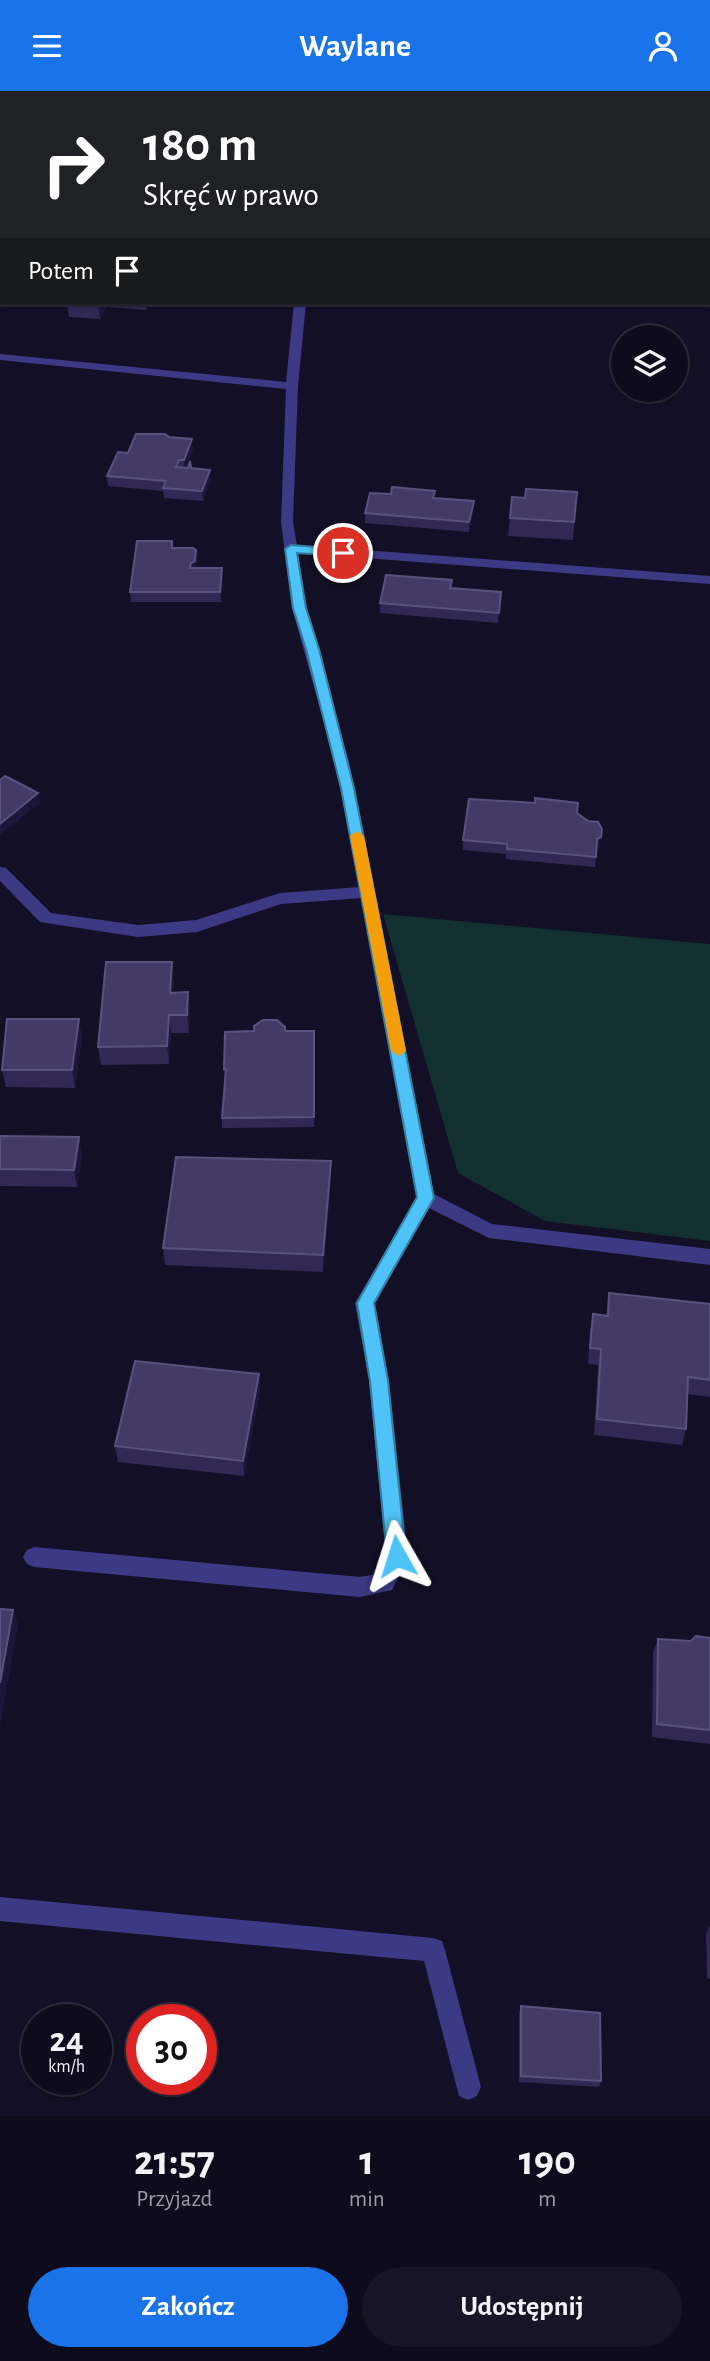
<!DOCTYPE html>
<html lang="pl">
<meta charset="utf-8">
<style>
:root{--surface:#0e0b1c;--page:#171425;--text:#f1f3f6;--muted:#9b9ba3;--line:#2e2b3b;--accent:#1a73e8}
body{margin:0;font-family:"Alegreya Sans",sans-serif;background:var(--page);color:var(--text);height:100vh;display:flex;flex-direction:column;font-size:26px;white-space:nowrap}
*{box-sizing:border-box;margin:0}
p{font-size:23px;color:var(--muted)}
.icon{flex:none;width:38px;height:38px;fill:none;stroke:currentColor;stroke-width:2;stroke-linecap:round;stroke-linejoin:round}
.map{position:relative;height:2025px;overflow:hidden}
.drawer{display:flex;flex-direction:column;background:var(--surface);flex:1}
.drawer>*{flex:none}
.top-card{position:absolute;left:0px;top:0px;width:710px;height:214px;box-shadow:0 2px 5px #0004,0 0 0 2px var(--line);background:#202124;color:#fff;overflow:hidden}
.controls{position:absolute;left:611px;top:234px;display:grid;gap:14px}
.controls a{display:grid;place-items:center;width:77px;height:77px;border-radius:50%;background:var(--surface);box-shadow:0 2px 5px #0004,0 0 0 2px var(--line);font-size:35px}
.speed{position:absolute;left:21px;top:1913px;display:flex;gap:14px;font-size:35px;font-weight:700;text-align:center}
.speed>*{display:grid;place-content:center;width:91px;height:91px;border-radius:50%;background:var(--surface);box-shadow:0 2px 5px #0004,0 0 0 2px var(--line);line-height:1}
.speed small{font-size:18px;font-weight:400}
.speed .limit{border:10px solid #d22;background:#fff;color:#111}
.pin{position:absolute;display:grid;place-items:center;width:60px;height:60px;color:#fff;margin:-30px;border:4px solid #fff;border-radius:50%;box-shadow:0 2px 7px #0007}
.me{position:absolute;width:77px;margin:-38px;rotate:354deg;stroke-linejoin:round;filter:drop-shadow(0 0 5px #0008)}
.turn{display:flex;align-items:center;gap:24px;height:147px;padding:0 28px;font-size:32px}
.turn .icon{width:91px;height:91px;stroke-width:2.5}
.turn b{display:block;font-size:49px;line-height:60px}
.then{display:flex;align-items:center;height:66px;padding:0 28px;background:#0003;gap:14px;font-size:26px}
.eta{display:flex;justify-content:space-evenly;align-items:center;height:119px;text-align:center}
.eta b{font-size:42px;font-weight:700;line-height:49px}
.action{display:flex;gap:14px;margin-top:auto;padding:14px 28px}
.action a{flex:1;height:80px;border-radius:42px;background:var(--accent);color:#fff;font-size:28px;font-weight:700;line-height:80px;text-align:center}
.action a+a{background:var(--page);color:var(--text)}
header{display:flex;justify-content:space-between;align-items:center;height:91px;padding:0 28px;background:var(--accent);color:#fff;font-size:32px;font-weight:700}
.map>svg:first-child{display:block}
.green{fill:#12302f}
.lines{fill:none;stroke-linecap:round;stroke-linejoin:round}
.minor{fill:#3d3a85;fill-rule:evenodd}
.wall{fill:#312854}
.shaded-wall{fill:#1d163a}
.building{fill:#433a66;stroke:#5a527e;stroke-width:2}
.route{fill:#4fc3f7;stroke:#337fa1;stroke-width:2}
.slow{fill:#f59e0b}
</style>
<header><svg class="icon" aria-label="menu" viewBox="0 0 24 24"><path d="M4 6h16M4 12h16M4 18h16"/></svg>Waylane<svg class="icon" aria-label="person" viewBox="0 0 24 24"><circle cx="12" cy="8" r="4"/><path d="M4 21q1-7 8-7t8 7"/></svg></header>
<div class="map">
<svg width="710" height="2025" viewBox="0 0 710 2025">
<rect width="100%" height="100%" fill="#130f26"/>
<!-- green -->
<polygon class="green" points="383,823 710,853 710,1150 545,1130 458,1082"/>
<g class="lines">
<!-- minor -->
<g class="minor">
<polygon points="37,0 47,0 36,2"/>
<polygon points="368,0 381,0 383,2 369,2"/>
<rect x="709" y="57" width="1" height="6"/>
<polygon points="0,67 2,67 0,75"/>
<polygon points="294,212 306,212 298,295 293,431 297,454 710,485 710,493 298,462 306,517 349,671 434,1103 492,1133 710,1158 710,1174 489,1147 429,1117 375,1213 389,1290 408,1466 392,1499 360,1506 34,1476 27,1473 23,1466 27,1459 34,1456 360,1486 377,1483 386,1465 369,1290 355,1212 417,1107 362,807 281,813 197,841 138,846 40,831 0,790 0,776 6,777 51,822 138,834 196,829 280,802 360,796 335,671 292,517 281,431 286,298 0,269 0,263 286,291"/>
<polygon points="0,1806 433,1847 442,1850 445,1859 481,1996 477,2005 468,2009 459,2005 424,1870 0,1830"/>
</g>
</g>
<!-- wall -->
<g class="wall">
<polygon points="67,212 150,212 146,219 106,216 100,228 69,226"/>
<polygon points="169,346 193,358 185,377 191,377 211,389 203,410 164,407 163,400 108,395 107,385 128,362"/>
<polygon points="435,400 434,407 473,420 469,441 365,432 365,422 391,403"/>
<polygon points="577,401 573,449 508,445 510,427 525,407"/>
<polygon points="173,457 196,459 196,477 223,487 221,511 131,511 130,501"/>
<polygon points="452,489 452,497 501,501 498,532 380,522 380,512"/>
<polygon points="535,707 577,722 600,756 597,758 595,776 506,768 506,763 463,759 463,749 534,712"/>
<polygon points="174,889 173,902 190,919 189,942 171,942 169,973 101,974 98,956"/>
<polygon points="285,940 314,940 314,1036 222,1037 222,1027 225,988 224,978"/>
<polygon points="82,945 75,997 6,996 2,979"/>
<polygon points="0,1045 82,1063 77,1096 0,1095"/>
<polygon points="331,1087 323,1181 165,1174 163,1157"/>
<polygon points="609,1202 710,1213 710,1306 687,1303 686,1338 682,1354 594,1344 598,1274 588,1273 590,1240 593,1223 606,1225"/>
<polygon points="259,1283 260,1299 244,1385 118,1371 115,1355"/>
<polygon points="710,1547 710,1653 652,1646 653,1562 658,1548 691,1550"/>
<polygon points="710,1834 710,1888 707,1887 706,1843"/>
<polygon points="521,1915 601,1990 599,1996 519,1991 519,1921"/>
</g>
<!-- shaded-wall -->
<g class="shaded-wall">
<polygon points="98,212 106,212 106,216 100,228"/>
<polygon points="146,212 150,212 146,219"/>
<polygon points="192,348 193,358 184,379 184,369"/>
<polygon points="210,379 211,389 203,410 202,400"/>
<polygon points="474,410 473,420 469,441 469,431"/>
<polygon points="196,459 197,469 196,480 190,477 191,472"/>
<polygon points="222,477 223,487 221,511 220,501"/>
<polygon points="38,702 40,712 0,744 0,733"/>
<polygon points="601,746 600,756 596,758 597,748"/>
<polygon points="172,871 174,889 172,920 170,902"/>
<polygon points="188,901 190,919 189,942 187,924"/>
<polygon points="169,924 171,942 169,973 167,955"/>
<polygon points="79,928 82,945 75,997 72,979"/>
<polygon points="79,1046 82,1063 77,1096 74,1079"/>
<polygon points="331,1070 331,1087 323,1181 323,1164"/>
<polygon points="259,1283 260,1299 244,1385 243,1370"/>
<polygon points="13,1519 18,1534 0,1635 0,1592"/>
</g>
<!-- building -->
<g class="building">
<polygon points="239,0 295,0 294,2 238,2"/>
<polygon points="136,343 165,343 169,346 192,348 184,369 179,369 176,376 188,377 190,370 191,377 210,379 202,400 163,397 166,390 107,385 118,361 128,362"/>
<polygon points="392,396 435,400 433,407 474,410 469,431 365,422 370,402 391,403"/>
<polygon points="526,398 577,401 574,431 510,427 512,406 525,407"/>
<polygon points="137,450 172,450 172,457 193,457 196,459 195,470 191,472 190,477 222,477 220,501 130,501"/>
<polygon points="386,484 452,489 450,497 501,501 499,522 380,512"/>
<polygon points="5,685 38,702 0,733 0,689"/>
<polygon points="535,707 578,712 577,722 588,730 598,731 602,738 601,746 597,748 596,766 507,758 507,753 463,749 469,708 535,712"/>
<polygon points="106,871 172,871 170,902 188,901 187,924 169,924 167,955 98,956"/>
<polygon points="7,928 79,928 72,979 2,979"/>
<polygon points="263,929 277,929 285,936 285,940 314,940 314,1026 222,1027 226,978 224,978 225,941 254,940 254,935"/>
<polygon points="0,1045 79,1046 74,1079 0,1078"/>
<polygon points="176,1066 331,1070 323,1164 163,1157"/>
<polygon points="609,1202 710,1213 710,1289 688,1286 686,1338 597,1328 601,1258 590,1257 593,1223 608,1225"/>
<polygon points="135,1270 259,1283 243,1370 115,1355"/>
<polygon points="0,1518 13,1519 0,1592"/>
<polygon points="696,1545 710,1547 710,1639 657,1633 658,1548 691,1550"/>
<polygon points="521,1915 600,1922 601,1990 521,1985"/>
</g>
<!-- route -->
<polygon class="route" points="291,454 343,458 349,462 343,465 297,462 306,517 319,558 354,697 434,1107 374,1212 388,1290 406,1465 404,1472 397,1474 390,1472 387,1465 370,1290 357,1212 417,1106 341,697 306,558 293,517 285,458"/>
<!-- slow -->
<polygon class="slow" points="357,740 364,745 406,960 399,965 391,960 350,745"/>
</svg>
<div class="controls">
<a><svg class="icon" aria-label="layers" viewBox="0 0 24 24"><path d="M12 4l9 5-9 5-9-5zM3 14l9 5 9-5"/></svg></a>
</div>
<div class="speed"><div>24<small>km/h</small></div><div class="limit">30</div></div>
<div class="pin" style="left:343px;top:462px;background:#d93025"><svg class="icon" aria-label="arrive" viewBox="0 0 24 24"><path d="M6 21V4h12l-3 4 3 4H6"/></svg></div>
<svg class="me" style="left:397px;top:1465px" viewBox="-20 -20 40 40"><path d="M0-17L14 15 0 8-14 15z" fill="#4fc3f7" stroke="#fff" stroke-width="4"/></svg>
<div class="top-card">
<div class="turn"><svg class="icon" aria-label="right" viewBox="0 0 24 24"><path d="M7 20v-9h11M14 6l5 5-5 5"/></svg><div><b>180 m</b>Skręć w prawo</div></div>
<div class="then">Potem<svg class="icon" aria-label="arrive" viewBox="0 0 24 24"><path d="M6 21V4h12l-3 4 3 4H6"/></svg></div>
</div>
</div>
<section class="drawer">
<div class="eta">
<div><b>21:57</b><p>Przyjazd</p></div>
<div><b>1</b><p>min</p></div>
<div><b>190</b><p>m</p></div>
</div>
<div class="action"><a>Zakończ</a><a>Udostępnij</a></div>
</section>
